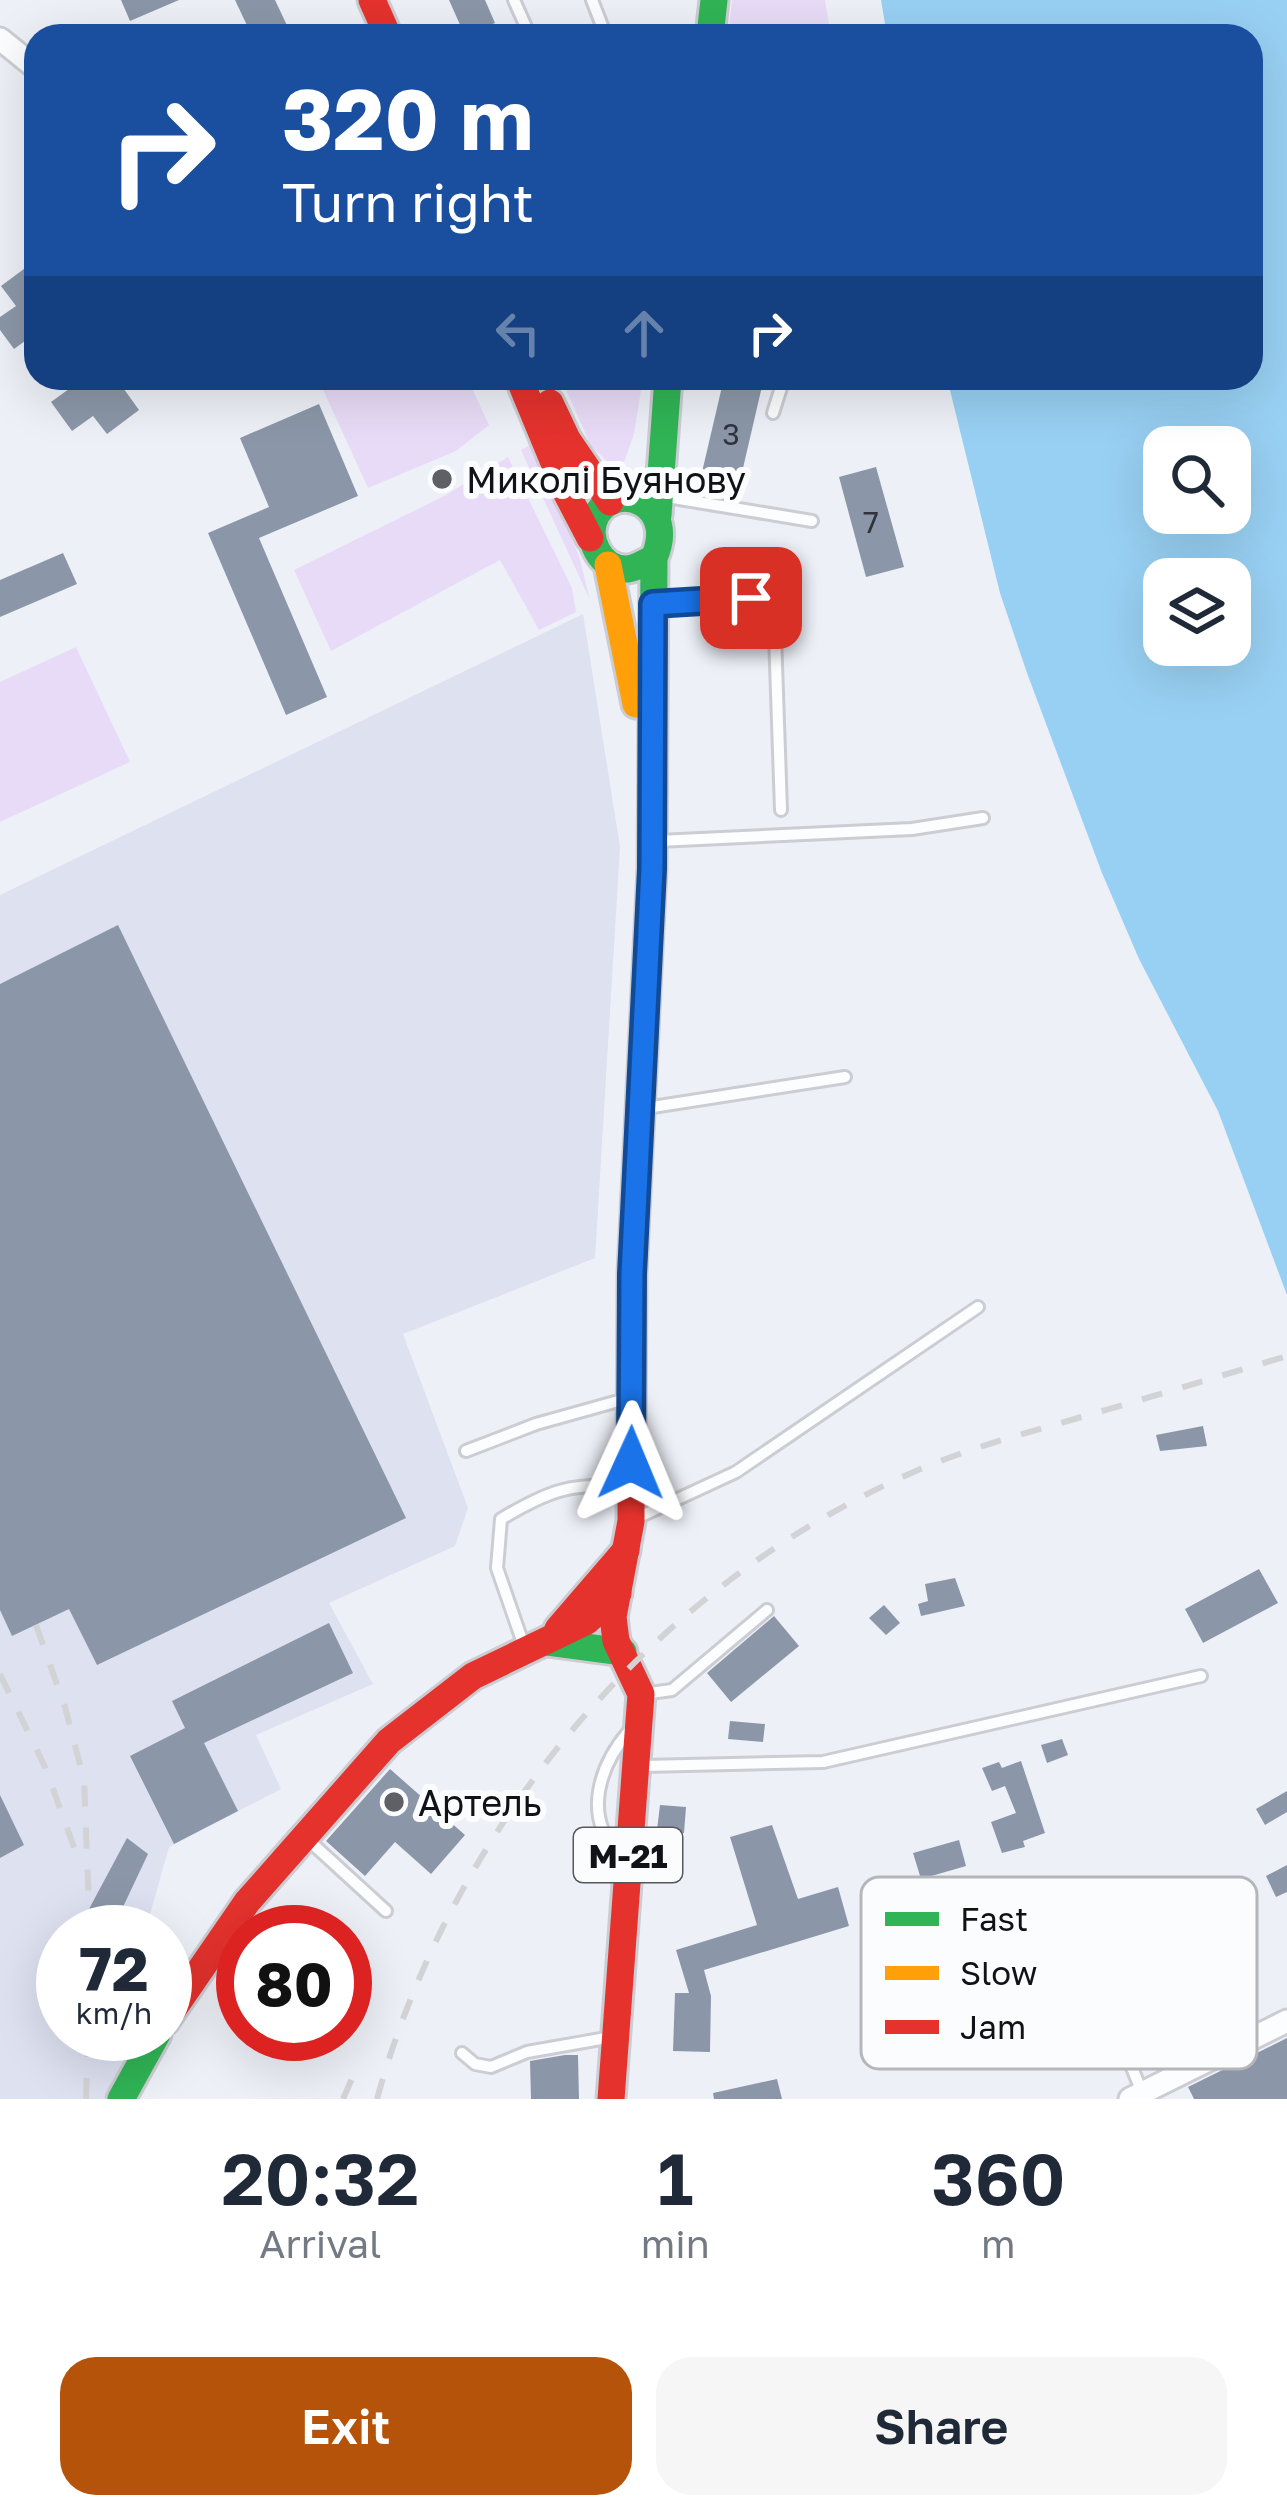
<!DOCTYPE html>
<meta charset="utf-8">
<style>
:root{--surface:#fff;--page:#f6f6f7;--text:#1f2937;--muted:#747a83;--accent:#b45309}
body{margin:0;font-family:"Golos Text",sans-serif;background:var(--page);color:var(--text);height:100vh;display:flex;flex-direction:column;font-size:45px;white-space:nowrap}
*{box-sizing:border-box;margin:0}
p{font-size:39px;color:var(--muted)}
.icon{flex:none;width:66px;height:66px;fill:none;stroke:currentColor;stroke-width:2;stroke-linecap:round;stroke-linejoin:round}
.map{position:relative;height:2099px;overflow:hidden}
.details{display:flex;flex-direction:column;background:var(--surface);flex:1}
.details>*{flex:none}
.hud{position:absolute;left:24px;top:24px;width:1239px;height:366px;border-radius:36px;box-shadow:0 12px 48px #0002;background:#1a4fa0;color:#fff;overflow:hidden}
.tools{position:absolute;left:1143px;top:426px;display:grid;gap:24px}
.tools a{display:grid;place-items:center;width:108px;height:108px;border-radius:24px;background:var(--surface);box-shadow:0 12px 48px #0002;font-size:60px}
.speed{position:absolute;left:36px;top:1905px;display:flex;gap:24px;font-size:60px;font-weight:700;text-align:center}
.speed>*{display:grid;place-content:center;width:156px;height:156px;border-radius:50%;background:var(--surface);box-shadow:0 12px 48px #0002;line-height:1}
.speed small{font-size:30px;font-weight:400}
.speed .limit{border:18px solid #d22;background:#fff;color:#111}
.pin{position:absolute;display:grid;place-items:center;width:102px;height:102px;color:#fff;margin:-51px;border-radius:24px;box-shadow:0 6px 18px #0006}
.me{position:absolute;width:132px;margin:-66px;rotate:1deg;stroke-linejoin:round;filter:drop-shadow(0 0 9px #0008)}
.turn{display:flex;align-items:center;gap:42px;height:252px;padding:0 60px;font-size:54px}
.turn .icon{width:156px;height:156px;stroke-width:2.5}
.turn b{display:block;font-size:84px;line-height:102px}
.lanes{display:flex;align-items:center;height:114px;padding:0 60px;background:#0003;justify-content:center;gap:60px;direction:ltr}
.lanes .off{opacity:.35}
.eta{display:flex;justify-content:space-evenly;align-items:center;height:204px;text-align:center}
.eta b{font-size:72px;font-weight:600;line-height:84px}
.button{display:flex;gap:24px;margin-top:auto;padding:24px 60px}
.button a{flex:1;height:138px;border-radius:36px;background:var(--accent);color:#fff;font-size:48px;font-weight:600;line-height:138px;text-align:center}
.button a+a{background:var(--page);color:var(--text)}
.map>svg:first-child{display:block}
.built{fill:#dde1f0}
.green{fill:#e8dbf7}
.water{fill:#98d0f3;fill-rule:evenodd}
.building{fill:#8b97a8}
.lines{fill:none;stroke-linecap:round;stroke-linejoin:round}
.lane-casing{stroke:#cccdd3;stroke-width:16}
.street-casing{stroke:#cccdd3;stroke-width:27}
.fast-casing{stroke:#cccdd3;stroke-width:33}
.slow-casing{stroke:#cccdd3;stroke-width:33}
.jam-casing{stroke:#cccdd3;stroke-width:33}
.lane{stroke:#fcfdfe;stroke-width:10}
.street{stroke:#fcfdfe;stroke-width:21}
.fast{stroke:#30b455;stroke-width:27}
.slow{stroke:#ff9f0a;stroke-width:27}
.jam{stroke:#e5322d;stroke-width:27}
.rail{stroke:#d3d3d5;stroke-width:6;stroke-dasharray:21 21;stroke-linecap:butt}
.route-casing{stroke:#114b97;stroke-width:30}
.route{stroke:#1a73e8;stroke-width:21}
.poi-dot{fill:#5e6066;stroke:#fbfcfe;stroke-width:4.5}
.labels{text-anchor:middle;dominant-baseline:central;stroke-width:12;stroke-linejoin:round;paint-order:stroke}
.number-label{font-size:30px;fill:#30333b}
.shield{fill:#fbfcfe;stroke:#57585c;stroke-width:3}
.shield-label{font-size:33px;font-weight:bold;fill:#111217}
.poi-label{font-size:36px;fill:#111217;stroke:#fbfcfe;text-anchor:start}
.key{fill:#fbfcfe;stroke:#b5b6b9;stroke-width:3}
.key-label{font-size:33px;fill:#111217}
</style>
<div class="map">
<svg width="1287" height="2099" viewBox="0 0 1287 2099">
<rect width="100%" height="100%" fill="#eef0f8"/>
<!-- built -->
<polygon class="built" points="583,614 620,847 595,1258 403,1334 468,1508 455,1546 329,1603 373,1684 256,1735 281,1789 169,1847 145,1932 63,1932 63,2034 142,2034 106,2099 0,2099 0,895"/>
<!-- green -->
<g class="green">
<polygon points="732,0 825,0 831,36 728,36"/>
<polygon points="330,378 467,378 489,425 456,451 368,488 320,383"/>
<polygon points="561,378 643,378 634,434 624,462 611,465 591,446"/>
<polygon points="533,443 579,556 590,600 521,450"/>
<polygon points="508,457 572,588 576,612 539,630 500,560 331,651 294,570 446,495"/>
<polygon points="76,647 130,762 0,822 0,682"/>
</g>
<!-- water -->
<path class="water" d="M 881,0 L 1287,0 L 1287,1295 L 1218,1111 L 1139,959 L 1102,873 L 1027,673 L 1000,593 L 947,378 L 1251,378 L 1251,36 L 887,36 ZM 1164,447 L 1230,447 L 1230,513 L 1164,513 ZM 1164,579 L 1230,579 L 1230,645 L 1164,645 Z"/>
<!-- building -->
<g class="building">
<polygon points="121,0 179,0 130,21"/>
<polygon points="235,0 275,0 292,36 252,36"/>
<polygon points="449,0 485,0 495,23 465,36"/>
<polygon points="36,260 36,333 14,349 0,330 0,317 16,306 1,286"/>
<polygon points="67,378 116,378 139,410 107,434 93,416 72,431 51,402 73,386"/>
<polygon points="724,378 763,382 737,494 699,485"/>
<polygon points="319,404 358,496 259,538 327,697 286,715 208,533 269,507 240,438"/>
<polygon points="876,467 904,567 866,577 839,477"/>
<polygon points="63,553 77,584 0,617 0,580"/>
<polygon points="118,925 406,1518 97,1665 69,1609 12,1636 0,1610 0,984"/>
<polygon points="1203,1426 1207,1446 1160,1451 1156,1435"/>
<polygon points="1259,1569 1278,1603 1203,1643 1185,1609"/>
<polygon points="955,1578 965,1606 921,1616 918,1604 928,1601 925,1584"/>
<polygon points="884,1605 900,1623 886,1635 869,1618"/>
<polygon points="774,1616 799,1646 731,1702 707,1673"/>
<polygon points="329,1623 353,1673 204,1743 238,1811 174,1844 130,1756 185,1728 172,1701"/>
<polygon points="730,1721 765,1724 763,1742 728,1739"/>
<polygon points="1062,1739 1068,1755 1047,1763 1041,1745"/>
<polygon points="1021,1761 1045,1833 1023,1841 1025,1847 1002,1853 991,1822 1016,1813 1005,1786 992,1791 982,1768 999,1762 1002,1768"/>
<polygon points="390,1769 465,1835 431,1874 395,1842 365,1876 326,1841"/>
<polygon points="1287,1791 1287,1812 1265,1825 1256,1809"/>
<polygon points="0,1795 24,1845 0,1858"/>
<polygon points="660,1805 686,1807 684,1833 657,1830"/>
<polygon points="772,1825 798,1899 838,1887 849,1926 704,1970 711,1996 710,2052 673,2051 675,1993 689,1993 676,1950 757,1925 730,1837"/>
<polygon points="127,1838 148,1854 114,1926 89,1909"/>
<polygon points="959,1840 966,1866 921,1879 913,1853"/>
<polygon points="1287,1865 1287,1892 1276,1897 1266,1876"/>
<polygon points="1287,2038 1287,2099 1194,2099 1188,2087"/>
<polygon points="565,2055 578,2055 579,2099 531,2099 530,2061"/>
<polygon points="777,2079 782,2099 714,2099 713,2093"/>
</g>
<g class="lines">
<!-- lane casing -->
<g class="lane-casing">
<g id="lane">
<polyline points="514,0 530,36"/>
<polyline points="592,0 606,36"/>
<polyline points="681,36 701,32"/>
<polyline points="773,413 784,378"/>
<polyline points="667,497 812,521"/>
<polyline points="661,604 767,599 774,605 781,810"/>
<polyline points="658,841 912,829 983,818"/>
<polyline points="646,1108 845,1077"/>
<polyline points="466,1451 536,1424 622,1400"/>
<polyline points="639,1517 736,1472 978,1307"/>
<path d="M 525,1649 L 497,1568 L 501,1519 C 548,1491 571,1482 627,1487"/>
<polyline points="650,1693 672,1690 767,1610"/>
<polyline points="643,1766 823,1762 1201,1676"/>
<polyline points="304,1836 386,1911"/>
<path d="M 618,1852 C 582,1816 600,1765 629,1731"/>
<polyline points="462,2053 475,2064 491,2067 527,2052 612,2037"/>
<polyline points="1142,2092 1093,1973 1150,1931 1152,1901"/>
</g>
</g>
<!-- street casing -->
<g class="street-casing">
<g id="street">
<polyline points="0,39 36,68"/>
<polyline points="1130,2099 1287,2021"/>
</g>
</g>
<!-- fast casing -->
<g class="fast-casing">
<g id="fast">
<polyline points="710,36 714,0"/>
<polyline points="658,515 668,378"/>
<path d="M 631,1454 L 632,1273 L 652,869 L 654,558 C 678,504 618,480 597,514 C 583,537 601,571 628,569 C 637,568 646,562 654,558"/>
<polyline points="548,1642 623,1652"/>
<polyline points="121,2099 157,2034"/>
</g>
</g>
<!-- slow casing -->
<g class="slow-casing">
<polyline id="slow" points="608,565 636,704"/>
</g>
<!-- jam casing -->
<g class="jam-casing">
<g id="jam">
<polyline points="372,0 388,36"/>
<polyline points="519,378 567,494 590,538"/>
<polyline points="550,403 567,439 610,502"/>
<polyline points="558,1629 626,1550"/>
<polyline points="165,2021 247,1902 389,1741 473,1676 587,1621 618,1593"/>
<polyline points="611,2099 641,1694 616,1641 613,1617 631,1521 631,1454"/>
</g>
</g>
<!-- lane -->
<use href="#lane" class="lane"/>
<!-- street -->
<use href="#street" class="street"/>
<!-- fast -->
<use href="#fast" class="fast"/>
<!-- slow -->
<use href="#slow" class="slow"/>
<!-- jam -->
<use href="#jam" class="jam"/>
<!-- rail -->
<g class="rail">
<polyline points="36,1625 65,1707 84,1780 90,1932"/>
<polyline points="0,1674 45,1767 79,1861"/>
<polyline points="86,2099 88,2034"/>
<polyline points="343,2099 358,2065"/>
<path d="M 377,2099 C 453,1823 658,1580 923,1468 C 973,1447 1026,1433 1078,1418 C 1148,1398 1217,1377 1287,1356"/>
</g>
</g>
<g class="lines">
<!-- route casing -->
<g class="route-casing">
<polyline id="route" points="631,1463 632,1274 652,869 653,604 751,598"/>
</g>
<!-- route -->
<use href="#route" class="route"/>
</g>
<!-- markers -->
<g class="poi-dot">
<circle cx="442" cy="479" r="12"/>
<circle cx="394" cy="1802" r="12"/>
</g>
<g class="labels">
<!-- number labels -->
<g class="number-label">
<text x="731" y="434">3</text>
<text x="871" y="522">7</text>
</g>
<!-- shield labels -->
<rect class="shield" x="574" y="1828" width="108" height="54" rx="9"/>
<g class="shield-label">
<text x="628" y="1855">М-21</text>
</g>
<!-- poi labels -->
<g class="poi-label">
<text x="466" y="479">Миколі Буянову</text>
<text x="418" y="1802">Артель</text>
</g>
</g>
<!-- legend -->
<rect x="861" y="1877" width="396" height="192" rx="18" class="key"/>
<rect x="885" y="1912" width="54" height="14" fill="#30b455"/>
<rect x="885" y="1966" width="54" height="14" fill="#ff9f0a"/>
<rect x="885" y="2020" width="54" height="14" fill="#e5322d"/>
<g class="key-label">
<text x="960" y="1931">Fast</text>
<text x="960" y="1985">Slow</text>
<text x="960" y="2039">Jam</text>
</g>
</svg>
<div class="tools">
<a><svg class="icon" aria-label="search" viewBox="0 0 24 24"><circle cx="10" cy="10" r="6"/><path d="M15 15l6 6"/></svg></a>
<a><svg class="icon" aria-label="layers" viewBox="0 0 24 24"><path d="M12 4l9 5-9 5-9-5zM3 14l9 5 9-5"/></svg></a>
</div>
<div class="speed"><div>72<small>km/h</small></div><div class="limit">80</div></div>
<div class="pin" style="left:751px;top:598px;background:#d93025"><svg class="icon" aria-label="arrive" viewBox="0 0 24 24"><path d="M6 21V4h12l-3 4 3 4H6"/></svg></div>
<svg class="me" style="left:631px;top:1463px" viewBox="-20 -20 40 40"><path d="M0-17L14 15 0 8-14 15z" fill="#1a73e8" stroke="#fff" stroke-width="4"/></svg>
<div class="hud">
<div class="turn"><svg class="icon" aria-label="right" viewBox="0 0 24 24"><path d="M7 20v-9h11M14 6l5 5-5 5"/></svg><div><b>320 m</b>Turn right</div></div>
<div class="lanes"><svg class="icon off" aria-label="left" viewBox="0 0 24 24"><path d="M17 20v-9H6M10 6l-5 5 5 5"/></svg><svg class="icon off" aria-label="ahead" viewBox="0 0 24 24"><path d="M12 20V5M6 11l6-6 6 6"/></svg><svg class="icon" aria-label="right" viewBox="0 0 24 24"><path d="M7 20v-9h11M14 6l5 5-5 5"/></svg></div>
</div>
</div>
<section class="details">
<div class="eta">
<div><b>20:32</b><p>Arrival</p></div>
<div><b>1</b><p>min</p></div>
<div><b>360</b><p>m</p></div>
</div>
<div class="button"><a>Exit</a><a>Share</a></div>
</section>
